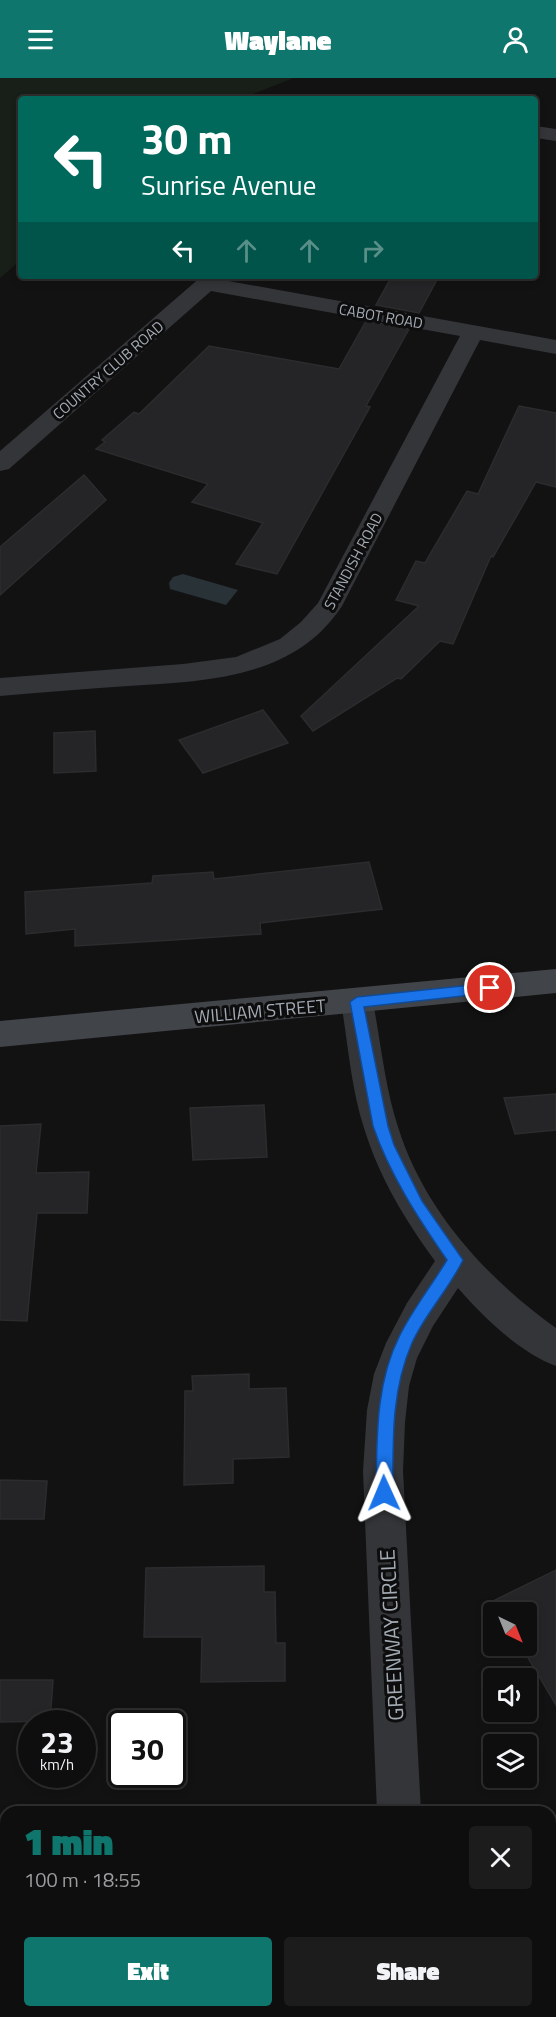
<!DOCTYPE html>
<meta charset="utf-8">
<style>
:root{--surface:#0e0e0e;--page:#1c1c1c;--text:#f1f3f6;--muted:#9b9c9e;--line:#2e2e2e;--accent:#0f766e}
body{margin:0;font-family:"Titillium Web",sans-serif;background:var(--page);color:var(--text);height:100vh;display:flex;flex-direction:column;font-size:22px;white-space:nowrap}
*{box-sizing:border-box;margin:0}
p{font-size:20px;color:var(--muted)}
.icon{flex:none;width:33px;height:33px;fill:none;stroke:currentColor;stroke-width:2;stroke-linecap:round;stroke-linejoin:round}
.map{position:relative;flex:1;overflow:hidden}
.sheet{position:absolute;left:0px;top:1728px;width:556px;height:212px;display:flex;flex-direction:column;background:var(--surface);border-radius:18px 18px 0 0;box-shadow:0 3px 9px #0003,0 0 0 2px var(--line)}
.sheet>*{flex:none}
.guide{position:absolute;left:18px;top:18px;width:520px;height:183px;border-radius:6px;box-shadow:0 3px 9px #0003,0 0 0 2px var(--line);background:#00695c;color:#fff;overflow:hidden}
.needle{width:39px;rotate:137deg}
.controls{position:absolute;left:483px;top:1524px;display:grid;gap:12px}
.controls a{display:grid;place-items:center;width:54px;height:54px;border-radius:6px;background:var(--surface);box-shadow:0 3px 9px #0003,0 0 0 2px var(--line);font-size:30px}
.speed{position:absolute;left:18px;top:1632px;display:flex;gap:12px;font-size:30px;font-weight:700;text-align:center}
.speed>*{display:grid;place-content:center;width:78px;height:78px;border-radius:50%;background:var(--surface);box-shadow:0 3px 9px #0003,0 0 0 2px var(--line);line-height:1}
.speed small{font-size:15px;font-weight:400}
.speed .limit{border:3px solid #111;border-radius:9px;background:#fff;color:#111}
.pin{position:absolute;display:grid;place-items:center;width:51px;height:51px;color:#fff;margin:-26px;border:3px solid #fff;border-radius:50%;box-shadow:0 2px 6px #0007}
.me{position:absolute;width:66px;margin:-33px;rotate:359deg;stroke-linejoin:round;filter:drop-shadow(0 0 4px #0008)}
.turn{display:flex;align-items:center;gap:21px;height:126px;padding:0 24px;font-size:27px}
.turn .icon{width:78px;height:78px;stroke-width:2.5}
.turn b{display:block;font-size:42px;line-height:51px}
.lanes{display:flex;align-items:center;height:57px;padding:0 24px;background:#0003;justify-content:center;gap:30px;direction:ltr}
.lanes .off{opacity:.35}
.round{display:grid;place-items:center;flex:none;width:63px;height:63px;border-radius:6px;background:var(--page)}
.overview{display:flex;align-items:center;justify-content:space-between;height:102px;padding:0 24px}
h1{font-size:36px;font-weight:800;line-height:45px;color:var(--accent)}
.button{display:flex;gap:12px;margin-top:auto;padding:12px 24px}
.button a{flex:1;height:69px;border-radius:6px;background:var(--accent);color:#fff;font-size:24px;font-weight:800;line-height:69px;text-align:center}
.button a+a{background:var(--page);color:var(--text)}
header{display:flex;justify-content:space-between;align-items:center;height:78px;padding:0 24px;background:var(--accent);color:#fff;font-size:27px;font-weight:800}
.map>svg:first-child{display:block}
.green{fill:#181e18}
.water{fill:#293237}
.building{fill:#252527;stroke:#2c2c2f;stroke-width:1.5}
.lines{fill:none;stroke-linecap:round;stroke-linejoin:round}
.minor{fill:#333538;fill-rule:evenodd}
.secondary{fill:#414448;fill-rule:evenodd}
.route{fill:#1a73e8;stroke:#114b97;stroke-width:1.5}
.labels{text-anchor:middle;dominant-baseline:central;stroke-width:6;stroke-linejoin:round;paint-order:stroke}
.far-street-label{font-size:15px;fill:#a4abb4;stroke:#0d0d0e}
.street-label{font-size:18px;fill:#a4abb4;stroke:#0d0d0e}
.near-street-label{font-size:21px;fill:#a4abb4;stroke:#0d0d0e}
</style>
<header><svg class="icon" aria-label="menu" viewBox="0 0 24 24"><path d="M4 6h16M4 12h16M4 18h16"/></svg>Waylane<svg class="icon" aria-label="person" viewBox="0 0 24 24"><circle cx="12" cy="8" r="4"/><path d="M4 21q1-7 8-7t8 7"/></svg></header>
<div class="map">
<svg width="556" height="1939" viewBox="0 0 556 1939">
<rect width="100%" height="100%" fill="#121213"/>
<!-- green -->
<polygon class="green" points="0,0 294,0 240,21 21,21 21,182 0,200"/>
<!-- water -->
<polygon class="water" points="183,496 238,512 226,527 170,511 169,505 173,499"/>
<!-- building -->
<g class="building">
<polygon points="392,198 439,198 419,235 376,227"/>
<polygon points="366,243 409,251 366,328 370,329 277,496 236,486 263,445 192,424 208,406 96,371 105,364 102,362 134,334 139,336 209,268 339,291"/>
<polygon points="519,328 556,335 556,409 536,404 493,479 491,478 453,566 440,563 401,601 397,600 313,653 301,638 419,528 396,522 416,483 425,485 467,413 478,416"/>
<polygon points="84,397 106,422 0,517 0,469"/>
<polygon points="263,632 288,665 203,695 179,662"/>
<polygon points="95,653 96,693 54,695 54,655"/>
<polygon points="369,784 382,831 260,845 261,856 173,862 75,868 75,851 26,856 25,814 152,805 153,798 213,794 214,801"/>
<polygon points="556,1016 556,1052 515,1056 504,1020"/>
<polygon points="264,1027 267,1079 193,1082 190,1030"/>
<polygon points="41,1046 36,1095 89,1094 87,1135 37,1135 27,1243 0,1242 0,1048"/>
<polygon points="249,1296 249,1311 286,1310 289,1379 233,1381 233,1405 184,1407 185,1313 193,1313 192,1298"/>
<polygon points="0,1402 47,1403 44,1441 0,1441"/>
<polygon points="264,1488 264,1514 275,1514 276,1565 285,1565 285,1603 201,1604 202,1559 144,1559 146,1490"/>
<polygon points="556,1492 556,1627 521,1568 526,1568 526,1534 502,1534 495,1522"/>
<polygon points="0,1602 53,1602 50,1643 0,1644"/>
</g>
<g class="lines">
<!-- minor -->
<g class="minor">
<polygon points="536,48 556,51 556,63 536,60"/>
<path d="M 202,198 L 226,198 L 223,202 L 556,262 L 556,276 L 480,262 L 342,528 C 294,601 207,603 128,608 C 85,611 43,614 0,618 L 0,600 L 183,586 L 236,579 L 280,561 L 301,544 L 318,525 L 460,258 L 211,213 L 9,391 L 0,393 L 0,373 Z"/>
<path d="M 357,912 L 368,915 L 373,924 C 381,966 385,1009 398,1049 C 424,1132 486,1200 556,1250 L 556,1288 C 519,1274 483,1239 458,1210 L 433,1248 L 417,1280 L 409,1308 L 405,1344 L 403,1393 L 421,1734 L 377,1734 L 363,1393 L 367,1332 L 374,1296 L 386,1265 L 407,1225 L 435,1183 C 405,1142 379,1099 364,1050 C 351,1010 348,966 341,924 L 346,915 Z"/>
<rect x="384" y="1934" width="48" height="5"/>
</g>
<!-- secondary -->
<polygon class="secondary" points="556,891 556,915 0,969 0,943"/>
</g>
<!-- route -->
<path class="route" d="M 490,905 L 496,910 L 490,915 L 364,929 L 388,1048 L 394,1067 L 422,1123 L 463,1182 C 449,1211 425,1236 412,1265 C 391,1313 393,1364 393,1415 L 390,1421 L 384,1423 L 378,1421 L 376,1415 C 377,1361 375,1306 400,1257 C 413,1231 432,1207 447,1182 C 418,1140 390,1097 373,1048 L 350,924 L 357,919 Z"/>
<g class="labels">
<!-- far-street labels -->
<g class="far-street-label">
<text transform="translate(381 238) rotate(10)">CABOT ROAD</text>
<text transform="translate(108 292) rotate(-41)">COUNTRY CLUB ROAD</text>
<text transform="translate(353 483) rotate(-62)">STANDISH ROAD</text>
</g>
<!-- street labels -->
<g class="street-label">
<text transform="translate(260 933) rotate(-5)">WILLIAM STREET</text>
</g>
<!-- near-street labels -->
<g class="near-street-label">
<text transform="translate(391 1557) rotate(-93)">GREENWAY CIRCLE</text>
</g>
</g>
</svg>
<div class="controls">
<a><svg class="needle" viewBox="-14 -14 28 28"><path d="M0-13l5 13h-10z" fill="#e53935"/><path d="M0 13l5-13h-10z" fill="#9b9c9e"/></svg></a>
<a><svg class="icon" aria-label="sound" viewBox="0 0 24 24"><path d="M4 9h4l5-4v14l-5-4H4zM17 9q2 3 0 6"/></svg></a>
<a><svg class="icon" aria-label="layers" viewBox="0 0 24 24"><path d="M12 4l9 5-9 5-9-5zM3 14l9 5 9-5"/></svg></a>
</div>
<div class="speed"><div>23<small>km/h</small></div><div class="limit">30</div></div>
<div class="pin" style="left:490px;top:910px;background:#d93025"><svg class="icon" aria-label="arrive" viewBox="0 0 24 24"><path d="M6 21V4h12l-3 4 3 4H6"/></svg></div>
<svg class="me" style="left:384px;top:1415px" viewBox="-20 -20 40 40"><path d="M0-17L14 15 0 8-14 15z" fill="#1a73e8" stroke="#fff" stroke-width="4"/></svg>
<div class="guide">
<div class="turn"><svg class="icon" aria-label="left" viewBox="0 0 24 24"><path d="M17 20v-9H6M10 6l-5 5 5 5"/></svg><div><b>30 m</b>Sunrise Avenue</div></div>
<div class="lanes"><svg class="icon" aria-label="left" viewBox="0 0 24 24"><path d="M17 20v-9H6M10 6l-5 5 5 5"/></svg><svg class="icon off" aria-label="ahead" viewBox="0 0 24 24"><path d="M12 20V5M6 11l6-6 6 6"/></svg><svg class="icon off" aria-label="ahead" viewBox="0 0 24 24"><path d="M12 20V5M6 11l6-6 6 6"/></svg><svg class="icon off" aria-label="right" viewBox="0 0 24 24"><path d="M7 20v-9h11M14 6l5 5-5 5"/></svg></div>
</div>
<section class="sheet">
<div class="overview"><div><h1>1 min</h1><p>100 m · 18:55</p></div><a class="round"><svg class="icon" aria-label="close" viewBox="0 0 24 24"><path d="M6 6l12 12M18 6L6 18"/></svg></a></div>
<div class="button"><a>Exit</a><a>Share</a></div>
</section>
</div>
